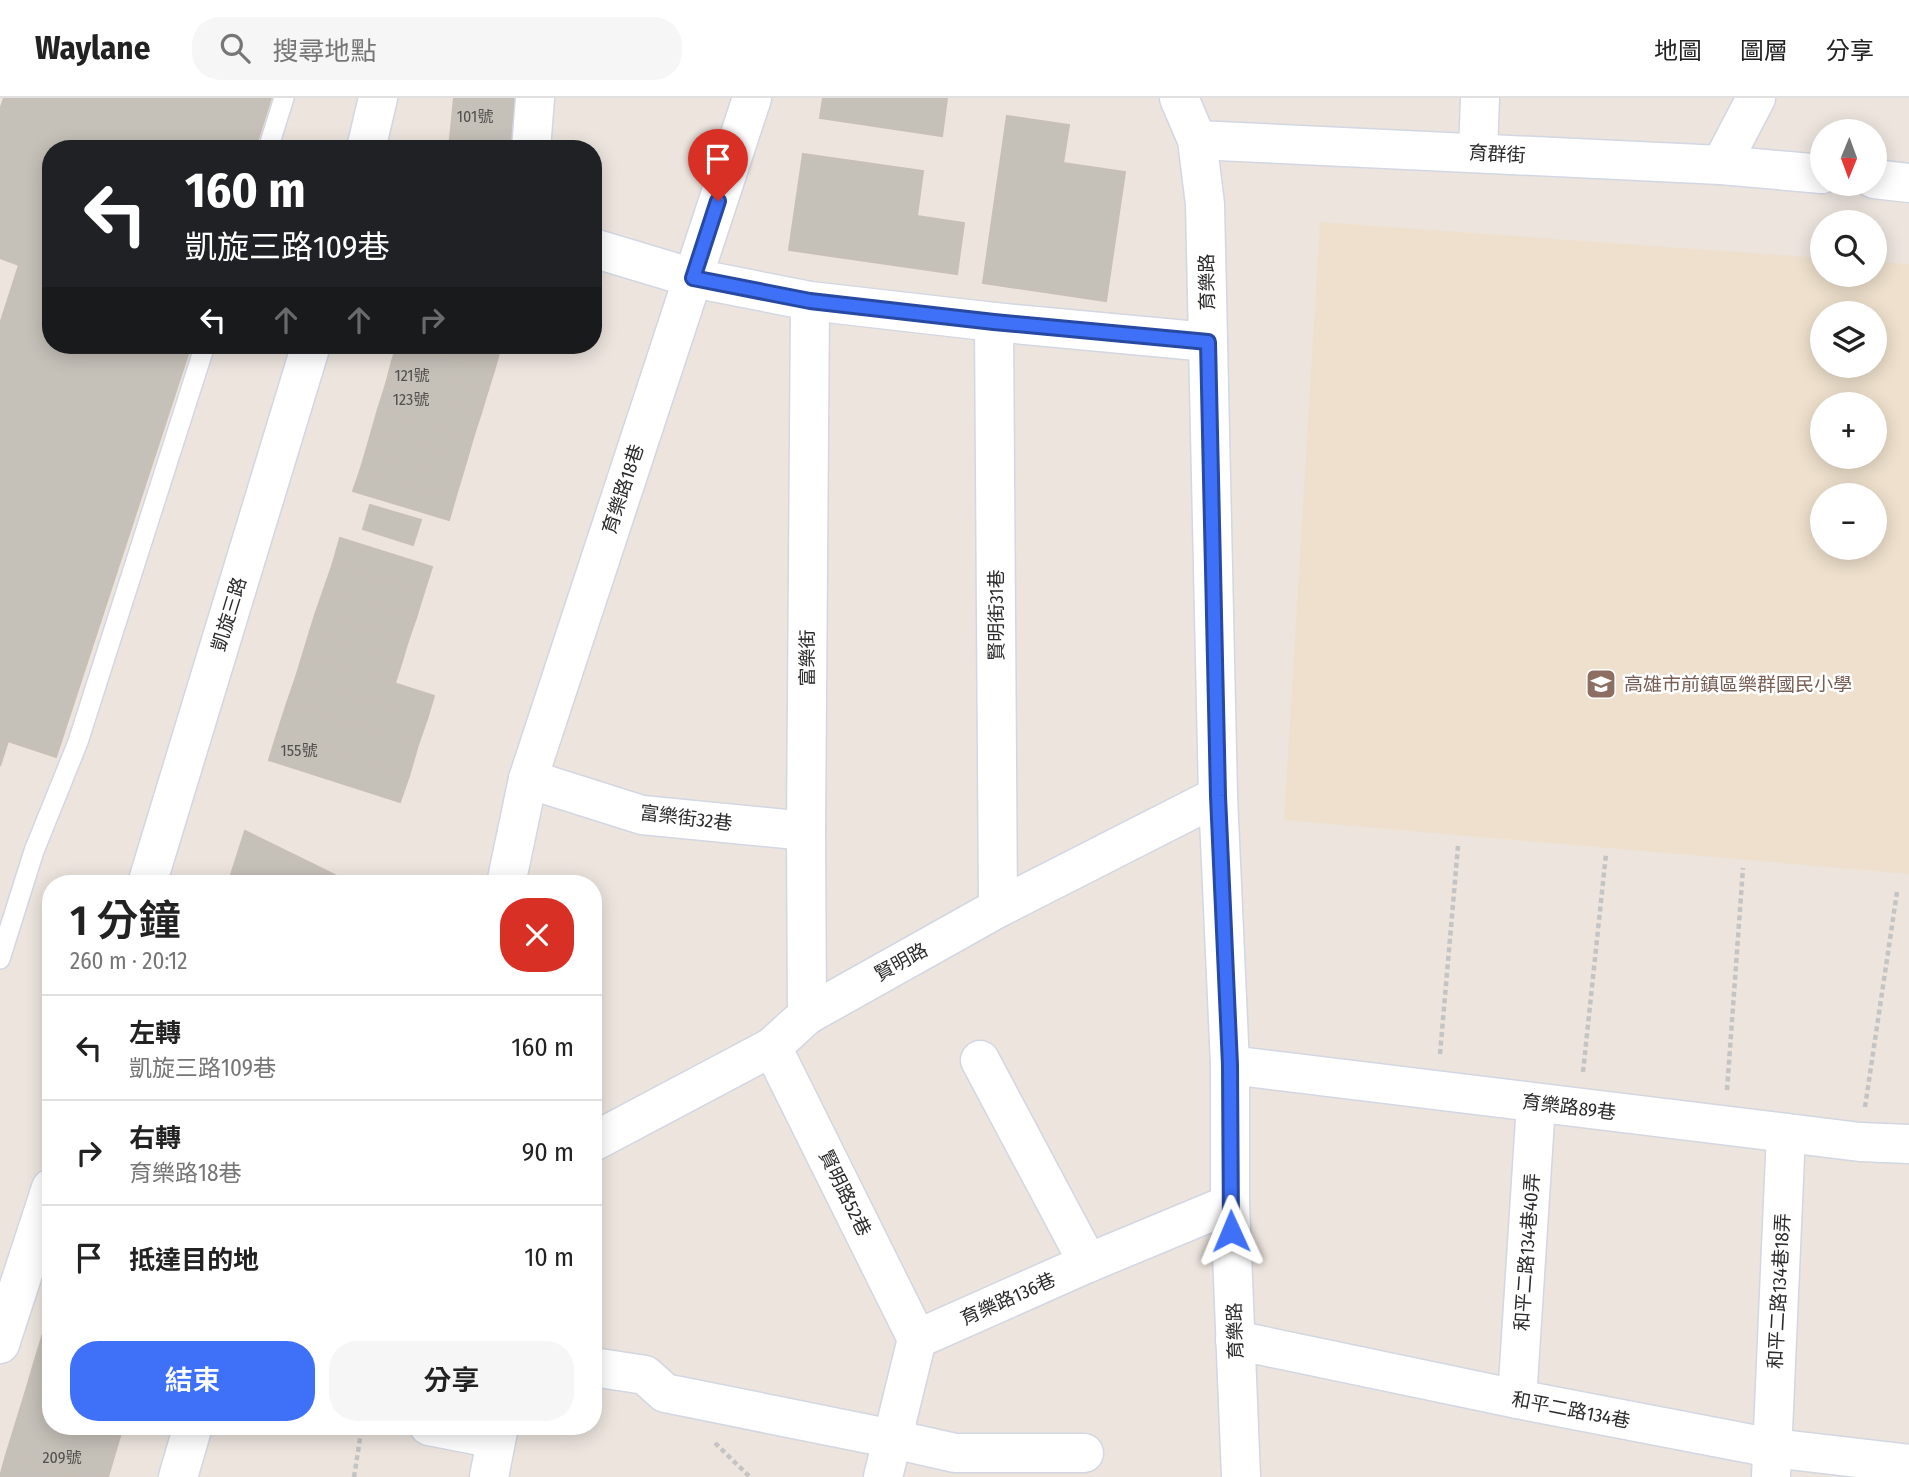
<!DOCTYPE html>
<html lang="zh-TW">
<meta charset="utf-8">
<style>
:root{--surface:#fff;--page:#f6f6f6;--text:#222;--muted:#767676;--line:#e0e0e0;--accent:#3e70f8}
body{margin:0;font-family:"Fira Sans Condensed","Noto Sans TC",sans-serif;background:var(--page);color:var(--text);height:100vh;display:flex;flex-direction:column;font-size:26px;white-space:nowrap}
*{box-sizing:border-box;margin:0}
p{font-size:23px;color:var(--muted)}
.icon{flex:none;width:38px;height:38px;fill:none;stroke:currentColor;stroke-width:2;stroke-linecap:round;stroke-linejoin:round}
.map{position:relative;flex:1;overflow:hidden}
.side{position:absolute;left:42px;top:777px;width:560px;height:560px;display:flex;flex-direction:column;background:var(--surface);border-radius:28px;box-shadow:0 4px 18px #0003}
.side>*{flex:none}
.top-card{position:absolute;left:42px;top:42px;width:560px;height:214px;border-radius:28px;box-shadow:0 4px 18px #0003;background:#202124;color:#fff;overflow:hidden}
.needle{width:46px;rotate:181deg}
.tools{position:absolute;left:1810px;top:21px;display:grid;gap:14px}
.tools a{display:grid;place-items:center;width:77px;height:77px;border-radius:50%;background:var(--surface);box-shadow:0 4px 18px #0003;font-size:35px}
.pin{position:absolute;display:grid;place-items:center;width:60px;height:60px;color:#fff;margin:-72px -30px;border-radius:50% 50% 50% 0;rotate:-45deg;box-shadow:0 0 7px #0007}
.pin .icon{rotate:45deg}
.me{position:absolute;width:77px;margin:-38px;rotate:359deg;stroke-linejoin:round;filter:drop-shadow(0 0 5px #0008)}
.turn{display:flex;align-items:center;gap:24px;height:147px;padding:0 28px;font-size:32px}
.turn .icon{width:91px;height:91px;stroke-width:2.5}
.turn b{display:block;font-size:49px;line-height:60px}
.lanes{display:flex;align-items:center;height:66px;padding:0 28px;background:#0003;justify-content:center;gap:35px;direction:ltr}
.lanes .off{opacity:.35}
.round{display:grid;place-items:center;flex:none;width:74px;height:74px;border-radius:28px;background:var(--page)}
.headline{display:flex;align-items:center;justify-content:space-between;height:119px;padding:0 28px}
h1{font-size:42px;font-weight:600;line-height:52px}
.cta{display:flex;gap:14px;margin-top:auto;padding:14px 28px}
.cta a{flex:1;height:80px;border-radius:28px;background:var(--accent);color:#fff;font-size:28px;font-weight:600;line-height:80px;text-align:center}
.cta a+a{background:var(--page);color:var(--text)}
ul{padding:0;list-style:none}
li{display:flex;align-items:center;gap:21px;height:105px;padding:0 28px;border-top:2px solid var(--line)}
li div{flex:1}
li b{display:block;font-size:26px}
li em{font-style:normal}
header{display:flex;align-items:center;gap:42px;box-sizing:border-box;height:98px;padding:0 35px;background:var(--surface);border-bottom:2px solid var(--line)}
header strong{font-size:33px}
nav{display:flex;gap:38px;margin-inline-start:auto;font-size:24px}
.search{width:490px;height:63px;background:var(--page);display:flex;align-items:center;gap:18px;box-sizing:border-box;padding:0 24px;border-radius:28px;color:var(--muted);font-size:26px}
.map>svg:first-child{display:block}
.education{fill:#eee0cc;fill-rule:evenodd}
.building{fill:#c5c0b8;stroke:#c8c0b6;stroke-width:2}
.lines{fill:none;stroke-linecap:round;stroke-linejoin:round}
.lane-casing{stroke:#d2d7e3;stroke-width:22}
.street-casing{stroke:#d2d7e3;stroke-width:41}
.path{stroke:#c4c4c4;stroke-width:4.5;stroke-dasharray:5 3.5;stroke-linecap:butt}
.lane{stroke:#fff;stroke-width:19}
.street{stroke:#fff;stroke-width:38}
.route-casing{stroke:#2849a1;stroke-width:18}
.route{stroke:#3e70f8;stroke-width:12}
.labels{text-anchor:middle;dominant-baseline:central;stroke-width:5;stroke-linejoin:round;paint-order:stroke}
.number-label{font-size:16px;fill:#52504e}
.street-label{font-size:19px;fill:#2b2b2b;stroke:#fff}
.education-label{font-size:19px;fill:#785e54;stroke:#fff;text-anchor:start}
</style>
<header>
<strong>Waylane</strong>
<div class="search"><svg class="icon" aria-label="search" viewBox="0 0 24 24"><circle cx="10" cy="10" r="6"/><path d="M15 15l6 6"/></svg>搜尋地點</div>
<nav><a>地圖</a><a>圖層</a><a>分享</a></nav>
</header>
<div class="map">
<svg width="1909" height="1379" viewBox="0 0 1909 1379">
<rect width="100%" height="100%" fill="#ece4dd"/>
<!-- education -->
<path class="education" d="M 1320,124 L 1822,160 L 1822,177 L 1874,177 L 1874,164 L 1909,166 L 1909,776 L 1284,722 ZM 1822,215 L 1874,215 L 1874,268 L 1822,268 ZM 1822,306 L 1874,306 L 1874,359 L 1822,359 ZM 1822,397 L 1874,397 L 1874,450 L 1822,450 Z"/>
<!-- building -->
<g class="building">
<polygon points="4,0 271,0 255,51 51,51 51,247 191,247 56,659 8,643 0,668 0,226 19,167 0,160 0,12"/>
<polygon points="454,0 518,0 511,51 447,51 450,41"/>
<polygon points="823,0 947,0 942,38 820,20"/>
<polygon points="1007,18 1069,27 1063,65 1125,74 1106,203 983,185"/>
<polygon points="803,56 923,73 917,118 964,125 957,176 789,152"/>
<polygon points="397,247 405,247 494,273 488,292 392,263"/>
<polygon points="405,247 496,247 501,248 494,273"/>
<polygon points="392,263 488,292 481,315 386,286"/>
<polygon points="386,286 481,315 473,340 378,311"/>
<polygon points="378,311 473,340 467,361 372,332"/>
<polygon points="372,332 467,361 461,381 366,353"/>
<polygon points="366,353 461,381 455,401 360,373"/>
<polygon points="360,373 455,401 449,422 353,393"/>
<polygon points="370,407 421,422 413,447 363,431"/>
<polygon points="340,440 432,469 424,494 333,465"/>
<polygon points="333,465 424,494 416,520 324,491"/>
<polygon points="324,491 416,520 408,543 316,514"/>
<polygon points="316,514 408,543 402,563 310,533"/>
<polygon points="310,533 402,563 395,585 303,556"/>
<polygon points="303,556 434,598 427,621 296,579"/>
<polygon points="296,579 427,621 418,647 287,605"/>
<polygon points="287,605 418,647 409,678 277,636"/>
<polygon points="277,636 409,678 400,704 269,662"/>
<polygon points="245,733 353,786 228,786"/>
<polygon points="44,1232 51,1234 51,1270 34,1265"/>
<polygon points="34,1265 51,1270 51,1296 27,1289"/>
<polygon points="27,1289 51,1296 51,1328 123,1328 108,1379 80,1379 6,1357"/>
<polygon points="6,1357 80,1379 0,1379"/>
</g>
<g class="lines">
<!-- lane casing -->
<g class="lane-casing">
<g id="lane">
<polyline points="268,51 284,0"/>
<polyline points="0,861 34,753 78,644 205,247"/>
</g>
</g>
<!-- street casing -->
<g class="street-casing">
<g id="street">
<polyline points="1179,0 1197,42 1205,106 1218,698 1230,967 1230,1106 1241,1379"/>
<polyline points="1197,42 1721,67 1756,0"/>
<polyline points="366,51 378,0"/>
<polyline points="531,51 535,0"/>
<polyline points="1478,55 1480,0"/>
<polyline points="1721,67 1822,76"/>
<polyline points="1874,81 1909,85"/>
<polyline points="593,150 693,180 810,203 994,224 1208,244"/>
<polyline points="994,224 998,810"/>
<polyline points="528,681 642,717 806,733"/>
<polyline points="147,786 311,247"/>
<polyline points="506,786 528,681 752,0"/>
<polyline points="807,917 806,733 810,203"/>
<polyline points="772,949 917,1241"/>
<polyline points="980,962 1088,1165"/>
<polyline points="1230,967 1860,1044 1909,1046"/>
<polyline points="593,1044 772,949 807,917 998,810 1218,698"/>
<polyline points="1235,1242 1517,1301 1772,1350 1909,1366"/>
<polyline points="0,1246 51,1090"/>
<polyline points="593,1269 645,1277 665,1295 893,1341 955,1355 1084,1355"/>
<polyline points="1517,1301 1536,1006"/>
<polyline points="429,1328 496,1341"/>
<polyline points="178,1379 193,1328"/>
<polyline points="489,1379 499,1328"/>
<polyline points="883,1379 917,1241 1088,1165 1230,1106"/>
<polyline points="1771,1379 1786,1035"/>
</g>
</g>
<!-- path -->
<g class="path">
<polyline points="1440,956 1458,748"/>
<polyline points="1583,974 1606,756"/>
<polyline points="1727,992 1743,770"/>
<polyline points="1865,1009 1897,794"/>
<polyline points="715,1345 750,1379"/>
<polyline points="354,1379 362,1328"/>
</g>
<!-- lane -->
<use href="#lane" class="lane"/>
<!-- street -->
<use href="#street" class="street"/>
</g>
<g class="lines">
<!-- route casing -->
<g class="route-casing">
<polyline id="route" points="718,103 693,180 810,203 994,224 1208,244 1218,698 1230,967 1231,1133"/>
</g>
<!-- route -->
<use href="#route" class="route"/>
</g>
<!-- icons -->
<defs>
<g id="school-square" transform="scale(1.575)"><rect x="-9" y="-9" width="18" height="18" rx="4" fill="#8d6e63" stroke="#fff"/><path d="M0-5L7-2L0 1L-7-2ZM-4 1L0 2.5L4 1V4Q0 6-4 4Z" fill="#fff"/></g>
</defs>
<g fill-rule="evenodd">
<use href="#school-square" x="1601" y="586"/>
</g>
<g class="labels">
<!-- number labels -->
<g class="number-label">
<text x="475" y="18">101號</text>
<text x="412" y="277">121號</text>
<text x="411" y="301">123號</text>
<text x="299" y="652">155號</text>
<text x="62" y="1359">209號</text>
</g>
<!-- street labels -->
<g class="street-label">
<text transform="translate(1497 56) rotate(3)">育群街</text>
<text transform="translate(1207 184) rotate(-91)">育樂路</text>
<text transform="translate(623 391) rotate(-72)">育樂路18巷</text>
<text transform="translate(229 516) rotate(-73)">凱旋三路</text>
<text transform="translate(996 517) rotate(-90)">賢明街31巷</text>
<text transform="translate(807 560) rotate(-90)">富樂街</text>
<text transform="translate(686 720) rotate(7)">富樂街32巷</text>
<text transform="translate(901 864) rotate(-29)">賢明路</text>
<text transform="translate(1569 1009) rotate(7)">育樂路89巷</text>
<text transform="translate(845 1095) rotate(64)">賢明路52巷</text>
<text transform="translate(1527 1154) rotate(-86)">和平二路134巷40弄</text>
<text transform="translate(1779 1193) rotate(-87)">和平二路134巷18弄</text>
<text transform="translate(1008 1201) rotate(-24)">育樂路136巷</text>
<text transform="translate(1235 1233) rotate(-92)">育樂路</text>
<text transform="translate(1571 1312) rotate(11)">和平二路134巷</text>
</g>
<!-- education labels -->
<g class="education-label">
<text x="1624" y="586">高雄市前鎮區樂群國民小學</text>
</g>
</g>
</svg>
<div class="tools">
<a><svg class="needle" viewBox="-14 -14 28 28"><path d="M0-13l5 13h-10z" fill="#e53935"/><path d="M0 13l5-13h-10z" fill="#767676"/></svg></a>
<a><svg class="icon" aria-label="search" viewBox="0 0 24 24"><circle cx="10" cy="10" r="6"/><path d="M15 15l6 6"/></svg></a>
<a><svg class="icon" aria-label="layers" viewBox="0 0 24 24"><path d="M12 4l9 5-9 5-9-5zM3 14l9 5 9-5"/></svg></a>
<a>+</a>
<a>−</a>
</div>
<div class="pin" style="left:718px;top:103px;background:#d93025"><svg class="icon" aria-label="arrive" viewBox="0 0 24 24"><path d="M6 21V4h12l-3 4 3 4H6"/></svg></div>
<svg class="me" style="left:1231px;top:1133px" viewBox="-20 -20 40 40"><path d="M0-17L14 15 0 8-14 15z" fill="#3e70f8" stroke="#fff" stroke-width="4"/></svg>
<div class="top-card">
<div class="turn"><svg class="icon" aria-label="left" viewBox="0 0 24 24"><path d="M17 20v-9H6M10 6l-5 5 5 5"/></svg><div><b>160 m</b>凱旋三路109巷</div></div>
<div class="lanes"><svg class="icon" aria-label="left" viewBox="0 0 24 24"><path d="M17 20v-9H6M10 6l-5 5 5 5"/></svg><svg class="icon off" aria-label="ahead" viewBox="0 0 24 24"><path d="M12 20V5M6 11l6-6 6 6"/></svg><svg class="icon off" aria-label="ahead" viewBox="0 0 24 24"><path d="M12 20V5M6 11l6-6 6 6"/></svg><svg class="icon off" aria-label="right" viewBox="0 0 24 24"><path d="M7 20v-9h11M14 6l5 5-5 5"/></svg></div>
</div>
<section class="side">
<div class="headline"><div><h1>1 分鐘</h1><p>260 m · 20:12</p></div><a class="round" style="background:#d93025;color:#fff"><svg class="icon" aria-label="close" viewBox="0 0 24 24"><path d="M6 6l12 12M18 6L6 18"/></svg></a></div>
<ul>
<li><svg class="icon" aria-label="left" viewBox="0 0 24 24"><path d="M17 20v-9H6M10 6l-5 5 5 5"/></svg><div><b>左轉</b><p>凱旋三路109巷</p></div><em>160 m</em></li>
<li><svg class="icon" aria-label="right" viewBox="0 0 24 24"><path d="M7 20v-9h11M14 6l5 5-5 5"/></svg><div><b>右轉</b><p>育樂路18巷</p></div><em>90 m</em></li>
<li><svg class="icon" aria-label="arrive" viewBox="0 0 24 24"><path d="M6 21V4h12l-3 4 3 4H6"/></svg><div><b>抵達目的地</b></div><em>10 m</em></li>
</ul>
<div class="cta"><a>結束</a><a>分享</a></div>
</section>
</div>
